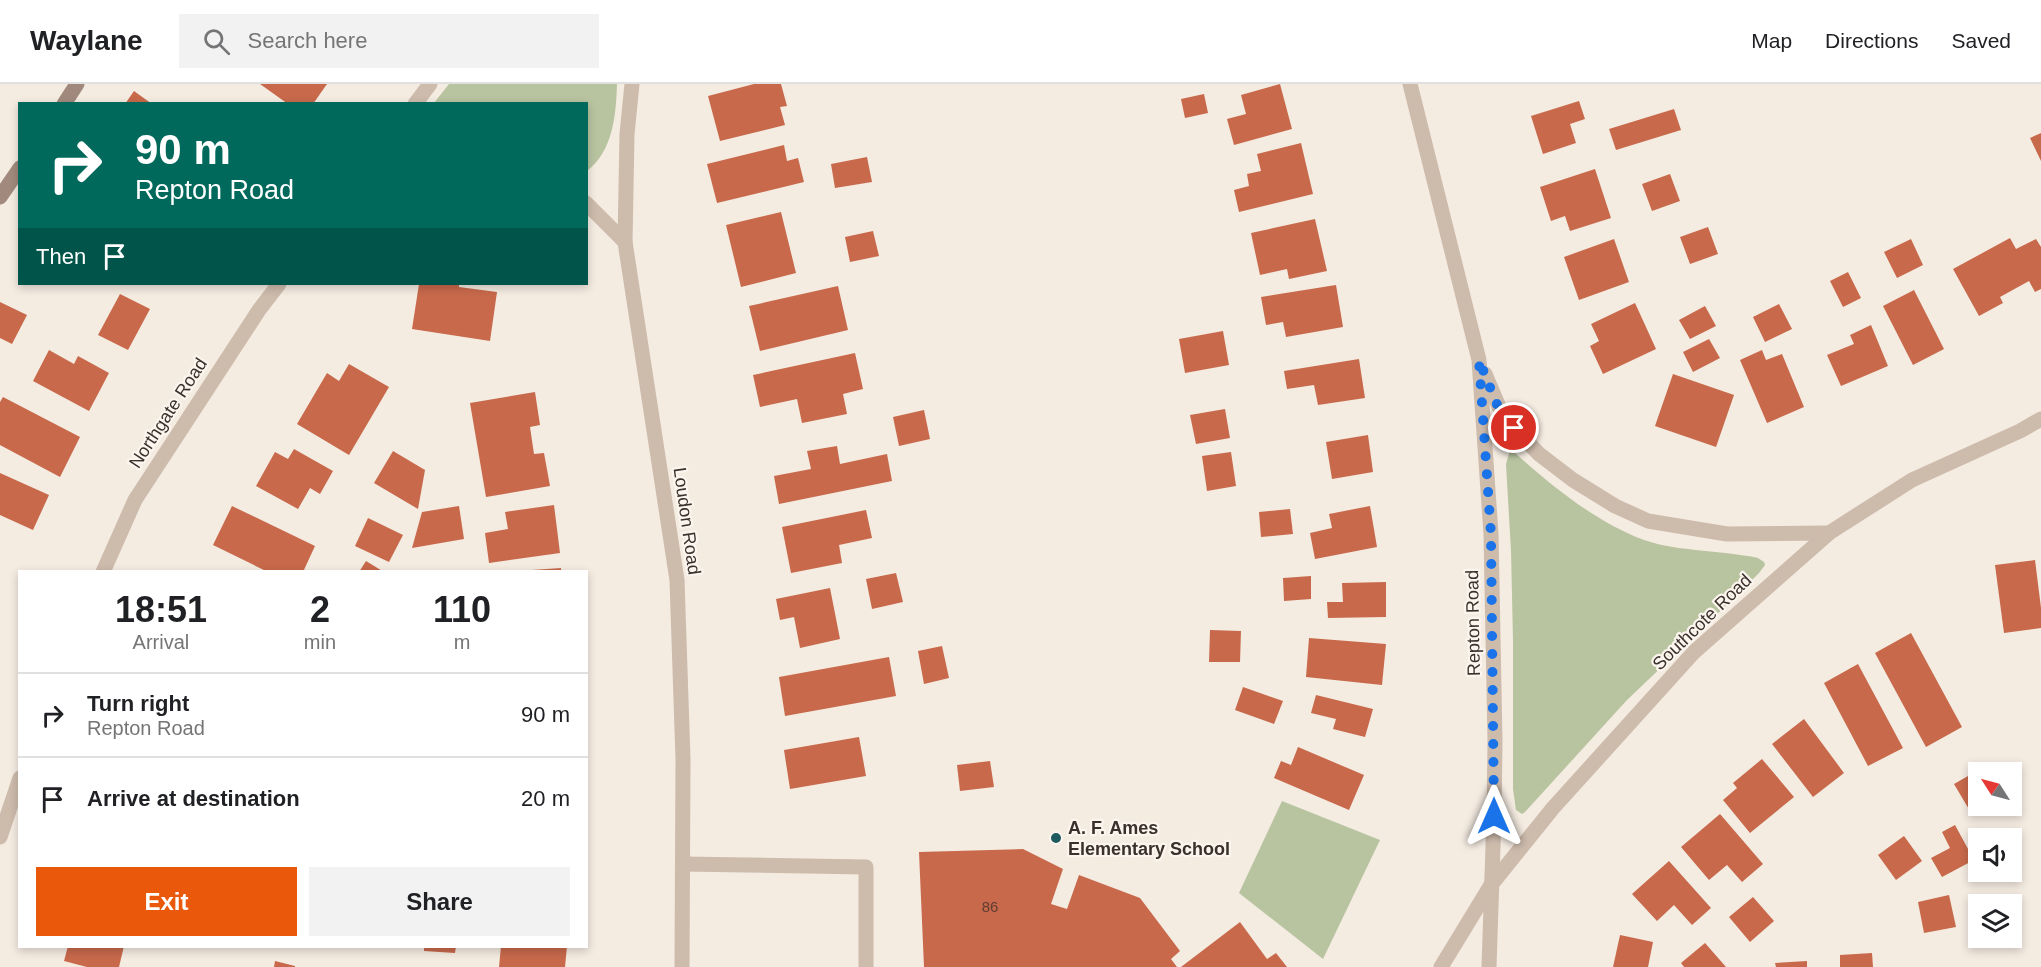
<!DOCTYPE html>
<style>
:root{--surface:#fff;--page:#f2f2f2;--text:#202124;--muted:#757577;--line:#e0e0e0;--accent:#ea580c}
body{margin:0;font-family:Helvetica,sans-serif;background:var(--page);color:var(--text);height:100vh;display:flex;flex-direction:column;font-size:22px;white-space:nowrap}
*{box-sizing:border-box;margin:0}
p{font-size:20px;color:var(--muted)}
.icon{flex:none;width:33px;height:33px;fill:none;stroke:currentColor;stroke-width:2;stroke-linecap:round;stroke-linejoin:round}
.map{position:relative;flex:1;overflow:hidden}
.details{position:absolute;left:18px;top:486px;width:570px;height:378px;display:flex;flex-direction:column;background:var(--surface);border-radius:0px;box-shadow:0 3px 9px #0003}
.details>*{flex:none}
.hud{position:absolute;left:18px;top:18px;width:570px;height:183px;border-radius:0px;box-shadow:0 3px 9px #0003;background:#00695c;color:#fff;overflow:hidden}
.needle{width:39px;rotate:306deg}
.tools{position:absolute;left:1968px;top:678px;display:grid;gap:12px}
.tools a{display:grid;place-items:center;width:54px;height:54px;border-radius:0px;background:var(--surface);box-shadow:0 3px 9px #0003;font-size:30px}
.pin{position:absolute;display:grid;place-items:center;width:51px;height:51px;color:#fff;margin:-26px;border:3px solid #fff;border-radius:50%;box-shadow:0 2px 6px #0007}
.me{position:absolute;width:66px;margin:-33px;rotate:0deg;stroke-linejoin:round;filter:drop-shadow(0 0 4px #0008)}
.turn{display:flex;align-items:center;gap:21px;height:126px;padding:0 18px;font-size:27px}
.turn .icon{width:78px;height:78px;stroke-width:2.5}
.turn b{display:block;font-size:42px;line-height:51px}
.then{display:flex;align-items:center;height:57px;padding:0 18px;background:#0003;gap:12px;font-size:22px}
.eta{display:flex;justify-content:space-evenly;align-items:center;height:102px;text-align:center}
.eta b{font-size:36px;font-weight:700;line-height:42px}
.button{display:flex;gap:12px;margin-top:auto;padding:12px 18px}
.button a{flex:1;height:69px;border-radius:0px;background:var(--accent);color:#fff;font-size:24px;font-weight:700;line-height:69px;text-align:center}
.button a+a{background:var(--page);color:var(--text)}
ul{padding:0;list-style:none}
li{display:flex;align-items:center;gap:18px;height:84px;padding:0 18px;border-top:2px solid var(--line)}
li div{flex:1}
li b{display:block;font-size:22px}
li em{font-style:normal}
header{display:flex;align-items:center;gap:36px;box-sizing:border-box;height:84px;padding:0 30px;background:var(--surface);border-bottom:2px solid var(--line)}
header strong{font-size:28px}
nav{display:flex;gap:33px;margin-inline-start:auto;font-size:21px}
.search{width:420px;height:54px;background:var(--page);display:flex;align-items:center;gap:15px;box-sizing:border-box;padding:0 21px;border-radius:0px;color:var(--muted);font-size:22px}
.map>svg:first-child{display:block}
.green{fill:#b8c4a0}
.building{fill:#c8694b}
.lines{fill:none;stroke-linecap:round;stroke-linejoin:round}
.service{stroke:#cdbbac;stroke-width:15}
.minor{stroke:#cdbbac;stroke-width:15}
.secondary{stroke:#a18a7d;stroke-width:15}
.route{stroke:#1a73e8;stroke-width:10;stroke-dasharray:0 18}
.poi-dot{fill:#1f5a5e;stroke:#fbf5ee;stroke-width:2}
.labels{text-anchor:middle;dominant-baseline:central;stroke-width:4.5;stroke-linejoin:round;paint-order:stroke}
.number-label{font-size:15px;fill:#5e3e33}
.street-label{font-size:18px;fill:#3b302b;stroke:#fbf5ee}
.poi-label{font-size:18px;font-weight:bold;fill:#3b302b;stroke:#fbf5ee;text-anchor:start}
</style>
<header>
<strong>Waylane</strong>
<div class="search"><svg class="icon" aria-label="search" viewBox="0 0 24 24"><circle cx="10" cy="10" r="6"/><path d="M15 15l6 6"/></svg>Search here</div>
<nav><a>Map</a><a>Directions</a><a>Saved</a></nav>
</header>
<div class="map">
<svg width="2041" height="883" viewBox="0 0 2041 883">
<rect width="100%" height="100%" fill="#f4ebe1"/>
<!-- green -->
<g class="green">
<path d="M 449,0 L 617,0 C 616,31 613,67 587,87 L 586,20 L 434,19 Z"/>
<path d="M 1510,366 L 1515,369 C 1553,403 1596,438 1644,456 C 1679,468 1722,466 1758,474 L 1764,478 L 1765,481 L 1759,489 L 1733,515 L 1627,616 L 1525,728 L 1522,730 L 1516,726 L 1513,705 L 1513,556 L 1511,467 L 1506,380 Z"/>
<polygon points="1282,717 1380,756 1323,875 1239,809"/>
</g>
<!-- building -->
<g class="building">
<polygon points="260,0 327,0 313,20 288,20"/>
<polygon points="754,0 781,0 787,22 780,23 785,41 720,57 708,12"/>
<polygon points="1280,0 1292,45 1234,61 1227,35 1246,30 1241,11"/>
<polygon points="134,7 152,20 125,20"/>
<polygon points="1204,10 1208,29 1185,34 1181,15"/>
<polygon points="1579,17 1585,35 1570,40 1576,59 1543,70 1531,32"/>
<polygon points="1674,25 1681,46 1616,66 1609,45"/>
<polygon points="2041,49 2041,77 2030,54"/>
<polygon points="1301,59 1313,110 1239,128 1234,106 1249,102 1247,90 1261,87 1257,70"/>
<polygon points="784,61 787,77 798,74 804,98 717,119 707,80"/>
<polygon points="867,73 872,98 835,104 831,80"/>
<polygon points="1595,85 1611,134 1570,147 1565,132 1551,137 1540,103"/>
<polygon points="1670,90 1680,117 1652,127 1642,100"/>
<polygon points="781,128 796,189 741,203 726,141"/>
<polygon points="1315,135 1327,187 1289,195 1287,185 1260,191 1251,149"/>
<polygon points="1708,143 1718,170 1690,180 1680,153"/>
<polygon points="873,147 879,172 850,178 845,153"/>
<polygon points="2010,154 2016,165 2036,155 2041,163 2041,205 2035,208 2029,197 2000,213 2003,219 1979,232 1953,185"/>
<polygon points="1614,155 1629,198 1579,216 1564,173"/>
<polygon points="1911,155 1923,181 1897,194 1884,168"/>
<polygon points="1848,188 1861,214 1843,223 1830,197"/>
<polygon points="419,200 459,200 459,203 497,208 490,257 412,245"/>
<polygon points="1336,201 1343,243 1286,253 1283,238 1266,241 1261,213"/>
<polygon points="838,202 848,246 760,267 749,222"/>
<polygon points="1914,206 1944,265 1913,281 1883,222"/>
<polygon points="120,210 150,225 128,266 98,251"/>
<polygon points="0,218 27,231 12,260 0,254"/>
<polygon points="1635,219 1656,265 1603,290 1590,262 1599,257 1591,240"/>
<polygon points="1779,220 1792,245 1765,258 1753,233"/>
<polygon points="1705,222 1716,242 1690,255 1679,236"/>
<polygon points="1871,241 1888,282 1841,302 1827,271 1854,260 1850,251"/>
<polygon points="1223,247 1229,281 1185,289 1179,255"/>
<polygon points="1709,255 1720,274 1693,288 1683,268"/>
<polygon points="49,266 74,280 78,272 109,289 89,327 33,297"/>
<polygon points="1762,266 1766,276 1782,270 1804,323 1767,339 1740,276"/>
<polygon points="855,269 863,305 843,310 847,330 802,339 797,315 760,323 753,291"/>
<polygon points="1359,275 1365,314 1318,321 1314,301 1287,305 1284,287"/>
<polygon points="349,280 389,303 349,371 297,340 327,289 339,297"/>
<polygon points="1673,290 1734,311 1716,363 1655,342"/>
<polygon points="535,308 540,341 530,343 534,370 544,369 550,402 486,413 470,319"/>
<polygon points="3,313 80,353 60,393 0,361 0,318"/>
<polygon points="1225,325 1230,354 1196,360 1190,331"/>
<polygon points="924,326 930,355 899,362 893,333"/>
<polygon points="1368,351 1373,388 1332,395 1326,358"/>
<polygon points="837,362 840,380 887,370 892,397 779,420 774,392 811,385 807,367"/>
<polygon points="294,365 333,387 320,410 310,404 298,425 256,402 275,368 288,375"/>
<polygon points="393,367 425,386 418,425 374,399"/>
<polygon points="1231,368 1236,402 1207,407 1202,372"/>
<polygon points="0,389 49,411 33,446 0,431"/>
<polygon points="554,421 560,469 489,479 485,449 508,445 505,428"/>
<polygon points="232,422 315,462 303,488 268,488 213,461"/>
<polygon points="459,422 464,455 412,464 422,428"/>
<polygon points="1370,422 1377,463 1315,475 1310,449 1332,444 1329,430"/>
<polygon points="1290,425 1293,450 1261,453 1259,428"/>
<polygon points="866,426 872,454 839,461 842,479 791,489 782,443"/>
<polygon points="368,434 403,451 389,478 355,462"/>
<polygon points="2035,476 2041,524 2041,544 2004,549 1995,481"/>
<polygon points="366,477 384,488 359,488"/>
<polygon points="561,484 561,488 532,488 532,486"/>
<polygon points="896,489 903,518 872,525 866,495"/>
<polygon points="1311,492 1311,515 1284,517 1283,494"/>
<polygon points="1386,498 1386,533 1328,534 1327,518 1343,518 1342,499"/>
<polygon points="830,504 840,555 800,564 794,533 780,536 776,515"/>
<polygon points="1210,546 1241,547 1240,578 1209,578"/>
<polygon points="1911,549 1962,643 1926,663 1875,569"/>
<polygon points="1309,554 1386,560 1382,601 1306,593"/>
<polygon points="942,562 949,594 924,600 918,567"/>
<polygon points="889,573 896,612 785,632 779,593"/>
<polygon points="1858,580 1903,664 1868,682 1824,599"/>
<polygon points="1243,603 1283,617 1274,640 1235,626"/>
<polygon points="1316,611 1373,625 1365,653 1333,645 1336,635 1311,629"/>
<polygon points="1804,635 1844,689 1813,713 1772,660"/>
<polygon points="859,653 866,692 790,705 784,666"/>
<polygon points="1298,663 1364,691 1349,726 1274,694 1281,677 1291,681"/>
<polygon points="1762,675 1794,713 1750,749 1723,716 1737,704 1733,699"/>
<polygon points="990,677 994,703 960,707 957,681"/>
<polygon points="1982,684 1985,688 1978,688 1978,723 1970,727 1954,700"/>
<polygon points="1720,730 1763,780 1742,798 1727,781 1709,796 1681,763"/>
<polygon points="1955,741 1974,776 1942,793 1931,774 1950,764 1942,748"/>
<polygon points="1904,752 1922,777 1896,796 1878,771"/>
<polygon points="1023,765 1063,785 1051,820 1067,825 1079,791 1140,814 1180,867 1171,875 1177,883 924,883 919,768"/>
<polygon points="1669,777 1711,824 1692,841 1674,821 1657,837 1632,810"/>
<polygon points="1949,811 1956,843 1924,849 1918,818"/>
<polygon points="1753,813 1774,837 1750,858 1729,833"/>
<polygon points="1240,838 1267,875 1276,869 1287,883 1181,883"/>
<polygon points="1620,851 1653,858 1648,883 1613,883"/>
<polygon points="1705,859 1726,883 1684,883 1681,879"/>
<polygon points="68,862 124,862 119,883 87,883 64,877"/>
<polygon points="424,862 456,862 455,869 424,867"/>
<polygon points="501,862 567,862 565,883 499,883"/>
<polygon points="1872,869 1873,883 1840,883 1840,871"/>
<polygon points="275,877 295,882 295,883 274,883"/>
<polygon points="1807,877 1807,883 1776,883 1775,879"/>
</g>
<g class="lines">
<!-- service -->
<polyline class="service" points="683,780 866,783 866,883"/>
<!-- minor -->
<g class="minor">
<polyline points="632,0 627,50 625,158 677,496 683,675 682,883"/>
<polyline points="1410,0 1479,276 1491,450 1495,657 1494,732 1489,883"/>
<polyline points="415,20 430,0"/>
<polyline points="586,119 625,158"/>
<polyline points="1485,290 1499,323 1514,344 1539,370 1573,396 1615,422 1648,437 1727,450 1829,449"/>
<polyline points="103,488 135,416 259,226 279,200"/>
<polyline points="0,753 20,694"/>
<polyline points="1441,883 1491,801 1553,724 1694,568 1829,449 1912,396 2020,347 2041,335"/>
</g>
<!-- secondary -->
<g class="secondary">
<polyline points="64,20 77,0"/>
<polyline points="0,113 20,84"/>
</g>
</g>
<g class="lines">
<!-- route -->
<polyline class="route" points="1494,732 1491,450 1479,276 1498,323 1514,344"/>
</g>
<!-- markers -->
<circle class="poi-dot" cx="1056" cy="754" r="6"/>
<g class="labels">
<!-- number labels -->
<g class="number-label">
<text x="990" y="822">86</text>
</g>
<!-- street labels -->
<g class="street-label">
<text transform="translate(168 329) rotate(-57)">Northgate Road</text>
<text transform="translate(687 437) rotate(82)">Loudon Road</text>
<text transform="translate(1702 538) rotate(-44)">Southcote Road</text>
<text transform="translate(1473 539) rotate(-91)">Repton Road</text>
</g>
<!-- poi labels -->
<g class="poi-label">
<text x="1068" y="744">A. F. Ames<tspan x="1068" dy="21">Elementary School</tspan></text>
</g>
</g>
</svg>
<div class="tools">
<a><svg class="needle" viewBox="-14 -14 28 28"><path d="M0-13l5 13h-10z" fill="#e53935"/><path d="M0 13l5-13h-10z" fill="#757577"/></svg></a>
<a><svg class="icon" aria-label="sound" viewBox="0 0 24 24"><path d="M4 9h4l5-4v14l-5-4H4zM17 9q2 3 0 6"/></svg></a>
<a><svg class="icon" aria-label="layers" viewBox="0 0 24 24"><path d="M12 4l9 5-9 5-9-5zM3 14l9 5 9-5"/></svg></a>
</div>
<div class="pin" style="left:1514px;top:344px;background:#d93025"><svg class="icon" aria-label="arrive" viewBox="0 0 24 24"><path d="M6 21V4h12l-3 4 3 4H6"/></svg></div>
<svg class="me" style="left:1494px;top:732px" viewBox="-20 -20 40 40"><path d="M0-17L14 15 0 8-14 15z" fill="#1a73e8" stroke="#fff" stroke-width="4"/></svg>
<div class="hud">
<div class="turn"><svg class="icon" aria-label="right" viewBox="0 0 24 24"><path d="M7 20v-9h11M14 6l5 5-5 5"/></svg><div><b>90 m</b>Repton Road</div></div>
<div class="then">Then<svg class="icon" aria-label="arrive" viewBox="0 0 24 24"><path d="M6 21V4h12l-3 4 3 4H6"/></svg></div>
</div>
<section class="details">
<div class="eta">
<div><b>18:51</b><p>Arrival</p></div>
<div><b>2</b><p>min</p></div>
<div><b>110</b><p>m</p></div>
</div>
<ul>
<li><svg class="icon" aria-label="right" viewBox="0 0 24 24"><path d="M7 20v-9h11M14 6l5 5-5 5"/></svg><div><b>Turn right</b><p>Repton Road</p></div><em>90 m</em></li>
<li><svg class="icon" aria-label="arrive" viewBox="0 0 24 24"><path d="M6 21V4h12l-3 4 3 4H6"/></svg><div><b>Arrive at destination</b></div><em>20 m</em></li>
</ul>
<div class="button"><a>Exit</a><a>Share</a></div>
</section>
</div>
